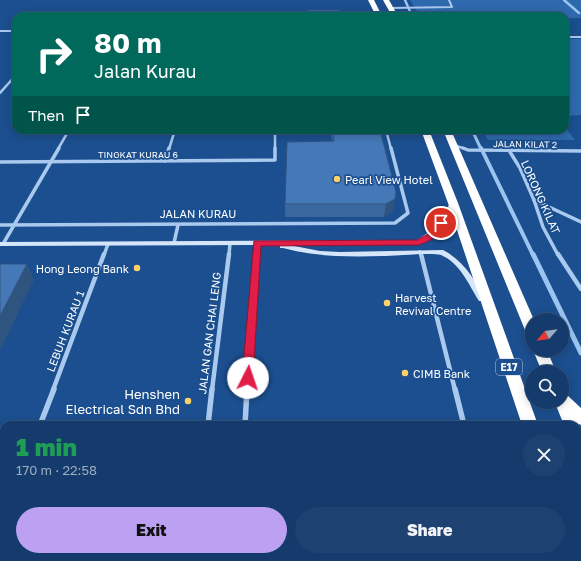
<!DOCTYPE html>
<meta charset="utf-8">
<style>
:root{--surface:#143b6b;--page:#1d4271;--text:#f1f3f6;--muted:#9dadc1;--line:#33557e;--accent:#bca0f2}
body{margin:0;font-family:"Golos Text",sans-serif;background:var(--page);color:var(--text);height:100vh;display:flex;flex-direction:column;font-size:15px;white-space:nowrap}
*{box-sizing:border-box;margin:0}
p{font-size:13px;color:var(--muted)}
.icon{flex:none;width:22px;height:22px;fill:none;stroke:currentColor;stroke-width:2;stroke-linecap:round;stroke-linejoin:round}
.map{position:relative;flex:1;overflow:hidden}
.panel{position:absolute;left:0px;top:421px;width:581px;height:140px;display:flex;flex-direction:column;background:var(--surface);border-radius:12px 12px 0 0;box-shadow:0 2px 10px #0003,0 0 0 1px var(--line)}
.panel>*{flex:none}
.guide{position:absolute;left:12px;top:12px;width:557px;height:122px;border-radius:12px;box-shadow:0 2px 10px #0003,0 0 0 1px var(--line);background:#00695c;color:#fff;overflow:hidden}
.needle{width:26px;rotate:242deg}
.tools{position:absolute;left:525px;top:313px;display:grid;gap:8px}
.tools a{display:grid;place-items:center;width:44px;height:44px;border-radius:50%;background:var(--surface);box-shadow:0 2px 10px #0003,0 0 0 1px var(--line);font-size:20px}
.pin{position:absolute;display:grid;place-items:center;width:34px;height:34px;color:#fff;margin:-17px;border:2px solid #fff;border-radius:50%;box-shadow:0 1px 4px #0007}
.me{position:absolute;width:44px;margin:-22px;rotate:4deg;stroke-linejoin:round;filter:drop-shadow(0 0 3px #0008)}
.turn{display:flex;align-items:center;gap:14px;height:84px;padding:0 16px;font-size:18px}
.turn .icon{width:52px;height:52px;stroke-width:2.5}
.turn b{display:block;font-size:28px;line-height:34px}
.then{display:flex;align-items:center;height:38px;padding:0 16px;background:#0003;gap:8px;font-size:15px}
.round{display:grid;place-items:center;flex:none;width:42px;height:42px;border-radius:21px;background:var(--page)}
.overview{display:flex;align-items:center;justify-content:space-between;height:68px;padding:0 16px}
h1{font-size:24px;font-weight:800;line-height:30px;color:#1e9e55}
.action{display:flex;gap:8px;margin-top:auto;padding:8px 16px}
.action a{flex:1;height:46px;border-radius:24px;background:var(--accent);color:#111;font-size:16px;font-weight:800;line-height:46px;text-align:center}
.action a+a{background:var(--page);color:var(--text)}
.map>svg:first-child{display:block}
.green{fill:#2e69ad}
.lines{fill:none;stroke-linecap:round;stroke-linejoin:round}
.stream-far3{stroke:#9cc4f0;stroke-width:2.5}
.stream-far2{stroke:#9cc4f0;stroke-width:3}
.stream-far1{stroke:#9cc4f0;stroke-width:4}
.stream{stroke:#9cc4f0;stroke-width:5}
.street-far4{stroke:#a9c9ee;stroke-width:2}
.street-far3{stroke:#a9c9ee;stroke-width:2.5}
.street-far2{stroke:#a9c9ee;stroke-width:3.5}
.street-far1{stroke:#a9c9ee;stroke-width:4.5}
.street{stroke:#a9c9ee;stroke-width:5.5}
.secondary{fill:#d6e6fa;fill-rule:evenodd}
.highway{fill:#fff;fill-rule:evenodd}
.wall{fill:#3a679d}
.shaded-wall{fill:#305480}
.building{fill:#4478b7;stroke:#305480}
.route{fill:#e11d48;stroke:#92132f}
.poi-dot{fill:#ffd166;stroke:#1b4f8f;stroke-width:1.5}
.labels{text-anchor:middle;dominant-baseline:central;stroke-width:3.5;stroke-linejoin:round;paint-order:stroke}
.far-street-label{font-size:9px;fill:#fff;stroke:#1b4f8f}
.shield{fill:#1b4f8f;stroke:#bbcadd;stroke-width:1}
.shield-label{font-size:10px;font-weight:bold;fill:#fff}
.poi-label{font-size:11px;fill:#fff;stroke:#1b4f8f;text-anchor:start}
.street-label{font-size:11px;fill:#fff;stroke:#1b4f8f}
.near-poi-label{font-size:13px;fill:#fff;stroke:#1b4f8f;text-anchor:end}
</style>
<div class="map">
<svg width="581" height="561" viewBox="0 0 581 561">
<rect width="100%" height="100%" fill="#1b4f8f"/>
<!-- green -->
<g class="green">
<polygon points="410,0 581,0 581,18 565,18 565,16 420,16"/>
<polygon points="565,39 581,39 581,115 565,116"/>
<polygon points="565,127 575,140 488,140 482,130 565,130"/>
</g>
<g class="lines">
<!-- stream-far3 -->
<g class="stream-far3">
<polyline points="405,0 412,16"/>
<polyline points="564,0 579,13"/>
</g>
<!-- stream-far2 -->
<polyline class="stream-far2" points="472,130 481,149"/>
<!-- stream-far1 -->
<polyline class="stream-far1" points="481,148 533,255"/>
<!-- stream -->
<polyline class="stream" points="533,254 581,353"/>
<!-- street-far4 -->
<g class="street-far4">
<polyline points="390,8 452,7 449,0"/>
<polyline points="0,31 16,31"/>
<polyline points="565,37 581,37"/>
</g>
<!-- street-far3 -->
<g class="street-far3">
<polyline points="0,93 16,75"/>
<polyline points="275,130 275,149"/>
<polyline points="386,130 391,149"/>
<polyline points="454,145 465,149"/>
<polyline points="58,149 69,130"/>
<polyline points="169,149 175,130"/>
</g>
<!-- street-far2 -->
<g class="street-far2">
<polyline points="463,148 468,150 581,151"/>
<polyline points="510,152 520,168 534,200 543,227 558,255"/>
<polyline points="165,161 169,148"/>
<polyline points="0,162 275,160 275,148"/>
<polyline points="534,200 581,222"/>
<polyline points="0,225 395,223 408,213 391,148"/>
<polyline points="174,243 178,225"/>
<polyline points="3,244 59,148"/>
<polyline points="420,252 421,255"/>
<polyline points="104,255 108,244"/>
<polyline points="229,255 230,243"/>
<polyline points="256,255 257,243"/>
</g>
<!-- street-far1 -->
<g class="street-far1">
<polyline points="421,254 455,390"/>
<polyline points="558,254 581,289"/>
<polyline points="53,390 104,254"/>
<polyline points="212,390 229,254"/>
<polyline points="247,390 256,254"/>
</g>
<!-- street -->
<g class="street">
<polyline points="455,389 464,425"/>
<polyline points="40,425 54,389"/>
<polyline points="208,425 212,389"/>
<polyline points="245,425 247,389"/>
<polyline points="0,443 4,443"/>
<polyline points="0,530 4,520"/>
<polyline points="498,557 499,561"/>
<polyline points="191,561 192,557"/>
<polyline points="236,561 237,557"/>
</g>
<!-- secondary -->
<path class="secondary" d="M 453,201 L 456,203 C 447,220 439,235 421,244 L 289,245 L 320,251 L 340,252 L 443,250 C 464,261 474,279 486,299 L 485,301 L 479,301 C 469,285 460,263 441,255 C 432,252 395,256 383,256 C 349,257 316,257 283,248 L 280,248 L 280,245 L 0,246 L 0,242 L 417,240 L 432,230 L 451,202 Z"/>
<!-- highway -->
<g class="highway">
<polygon points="368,0 374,0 382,16 376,16"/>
<polygon points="383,0 389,0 398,16 392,16"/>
<polygon points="421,130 429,130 458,203 538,425 522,425 448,203"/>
<polygon points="443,130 451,130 534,320 532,320 532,335 527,334 525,330"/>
<polygon points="533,350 547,350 556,372 542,372"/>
<polygon points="562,393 567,395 581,408 581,425 579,424 577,430 577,425 564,425 555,403 562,402"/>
<polygon points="577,431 581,432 581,454 577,453"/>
<polygon points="577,548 581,549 581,561 569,561 568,557 577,557"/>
</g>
</g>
<!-- wall -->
<g class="wall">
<polygon points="307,10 341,16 349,16 307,16"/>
<polygon points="330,130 380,130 393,211 384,217 285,217 285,204 332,141"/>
</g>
<!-- shaded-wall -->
<g class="shaded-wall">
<polygon points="395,199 393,211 384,217 386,204"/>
<polygon points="27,264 34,280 0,350 0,316"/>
</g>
<!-- building -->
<g class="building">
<polygon points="307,10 340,10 341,16 349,16 309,16"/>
<polygon points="332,130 380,130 396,192 395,199 386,204 285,204 287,142 334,141"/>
<polygon points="0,264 27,264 0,316"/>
</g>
<!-- route -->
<path class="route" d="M 441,221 L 445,223 C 438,236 432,241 418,245 L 261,246 L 253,378 L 252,381 L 244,381 L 242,378 L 254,241 L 417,240 L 432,232 L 438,222 Z"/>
<!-- markers -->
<g class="poi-dot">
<circle cx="337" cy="179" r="4"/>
<circle cx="137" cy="268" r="4"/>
<circle cx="387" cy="303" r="4"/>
<circle cx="405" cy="373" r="4"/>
<circle cx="188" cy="401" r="4"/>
</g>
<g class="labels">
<!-- far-street labels -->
<g class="far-street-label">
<text transform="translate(525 144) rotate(1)">JALAN KILAT 2</text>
<text x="138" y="154">TINGKAT KURAU 6</text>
</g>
<!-- shield labels -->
<rect class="shield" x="496" y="359" width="26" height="16" rx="3"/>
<g class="shield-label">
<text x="509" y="367">E17</text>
</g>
<!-- poi labels -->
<g class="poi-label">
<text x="345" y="179">Pearl View Hotel</text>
<text x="129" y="268" text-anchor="end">Hong Leong Bank</text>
<text x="395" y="297">Harvest<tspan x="395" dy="13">Revival Centre</tspan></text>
<text x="413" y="373">CIMB Bank</text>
</g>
<!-- street labels -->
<g class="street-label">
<text transform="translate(541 197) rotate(66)">LORONG KILAT</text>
<text x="198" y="213">JALAN KURAU</text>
<text transform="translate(65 331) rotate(-69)">LEBUH KURAU 1</text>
<text transform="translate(209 333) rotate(-83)">JALAN GAN CHAI LENG</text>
</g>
<!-- near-poi labels -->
<g class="near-poi-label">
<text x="180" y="394">Henshen<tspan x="180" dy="15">Electrical Sdn Bhd</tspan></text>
</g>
</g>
</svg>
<div class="tools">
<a><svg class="needle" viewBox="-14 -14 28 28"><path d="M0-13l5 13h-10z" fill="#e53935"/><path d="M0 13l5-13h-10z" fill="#9dadc1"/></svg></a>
<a><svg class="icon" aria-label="search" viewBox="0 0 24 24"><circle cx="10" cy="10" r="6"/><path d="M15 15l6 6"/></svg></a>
</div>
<div class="pin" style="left:441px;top:223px;background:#d93025"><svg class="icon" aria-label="arrive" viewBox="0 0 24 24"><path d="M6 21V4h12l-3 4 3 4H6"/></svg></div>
<svg class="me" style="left:248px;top:378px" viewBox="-20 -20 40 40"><circle r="19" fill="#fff"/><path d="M0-13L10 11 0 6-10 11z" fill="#e11d48"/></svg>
<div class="guide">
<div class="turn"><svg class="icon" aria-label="right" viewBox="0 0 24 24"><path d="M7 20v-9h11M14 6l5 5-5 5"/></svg><div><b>80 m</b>Jalan Kurau</div></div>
<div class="then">Then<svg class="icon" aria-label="arrive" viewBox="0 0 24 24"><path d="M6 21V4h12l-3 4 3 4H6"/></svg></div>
</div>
<section class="panel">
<div class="overview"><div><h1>1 min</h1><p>170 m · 22:58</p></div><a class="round"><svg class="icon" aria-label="close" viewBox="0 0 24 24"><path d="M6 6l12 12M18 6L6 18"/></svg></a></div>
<div class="action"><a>Exit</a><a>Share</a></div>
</section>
</div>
